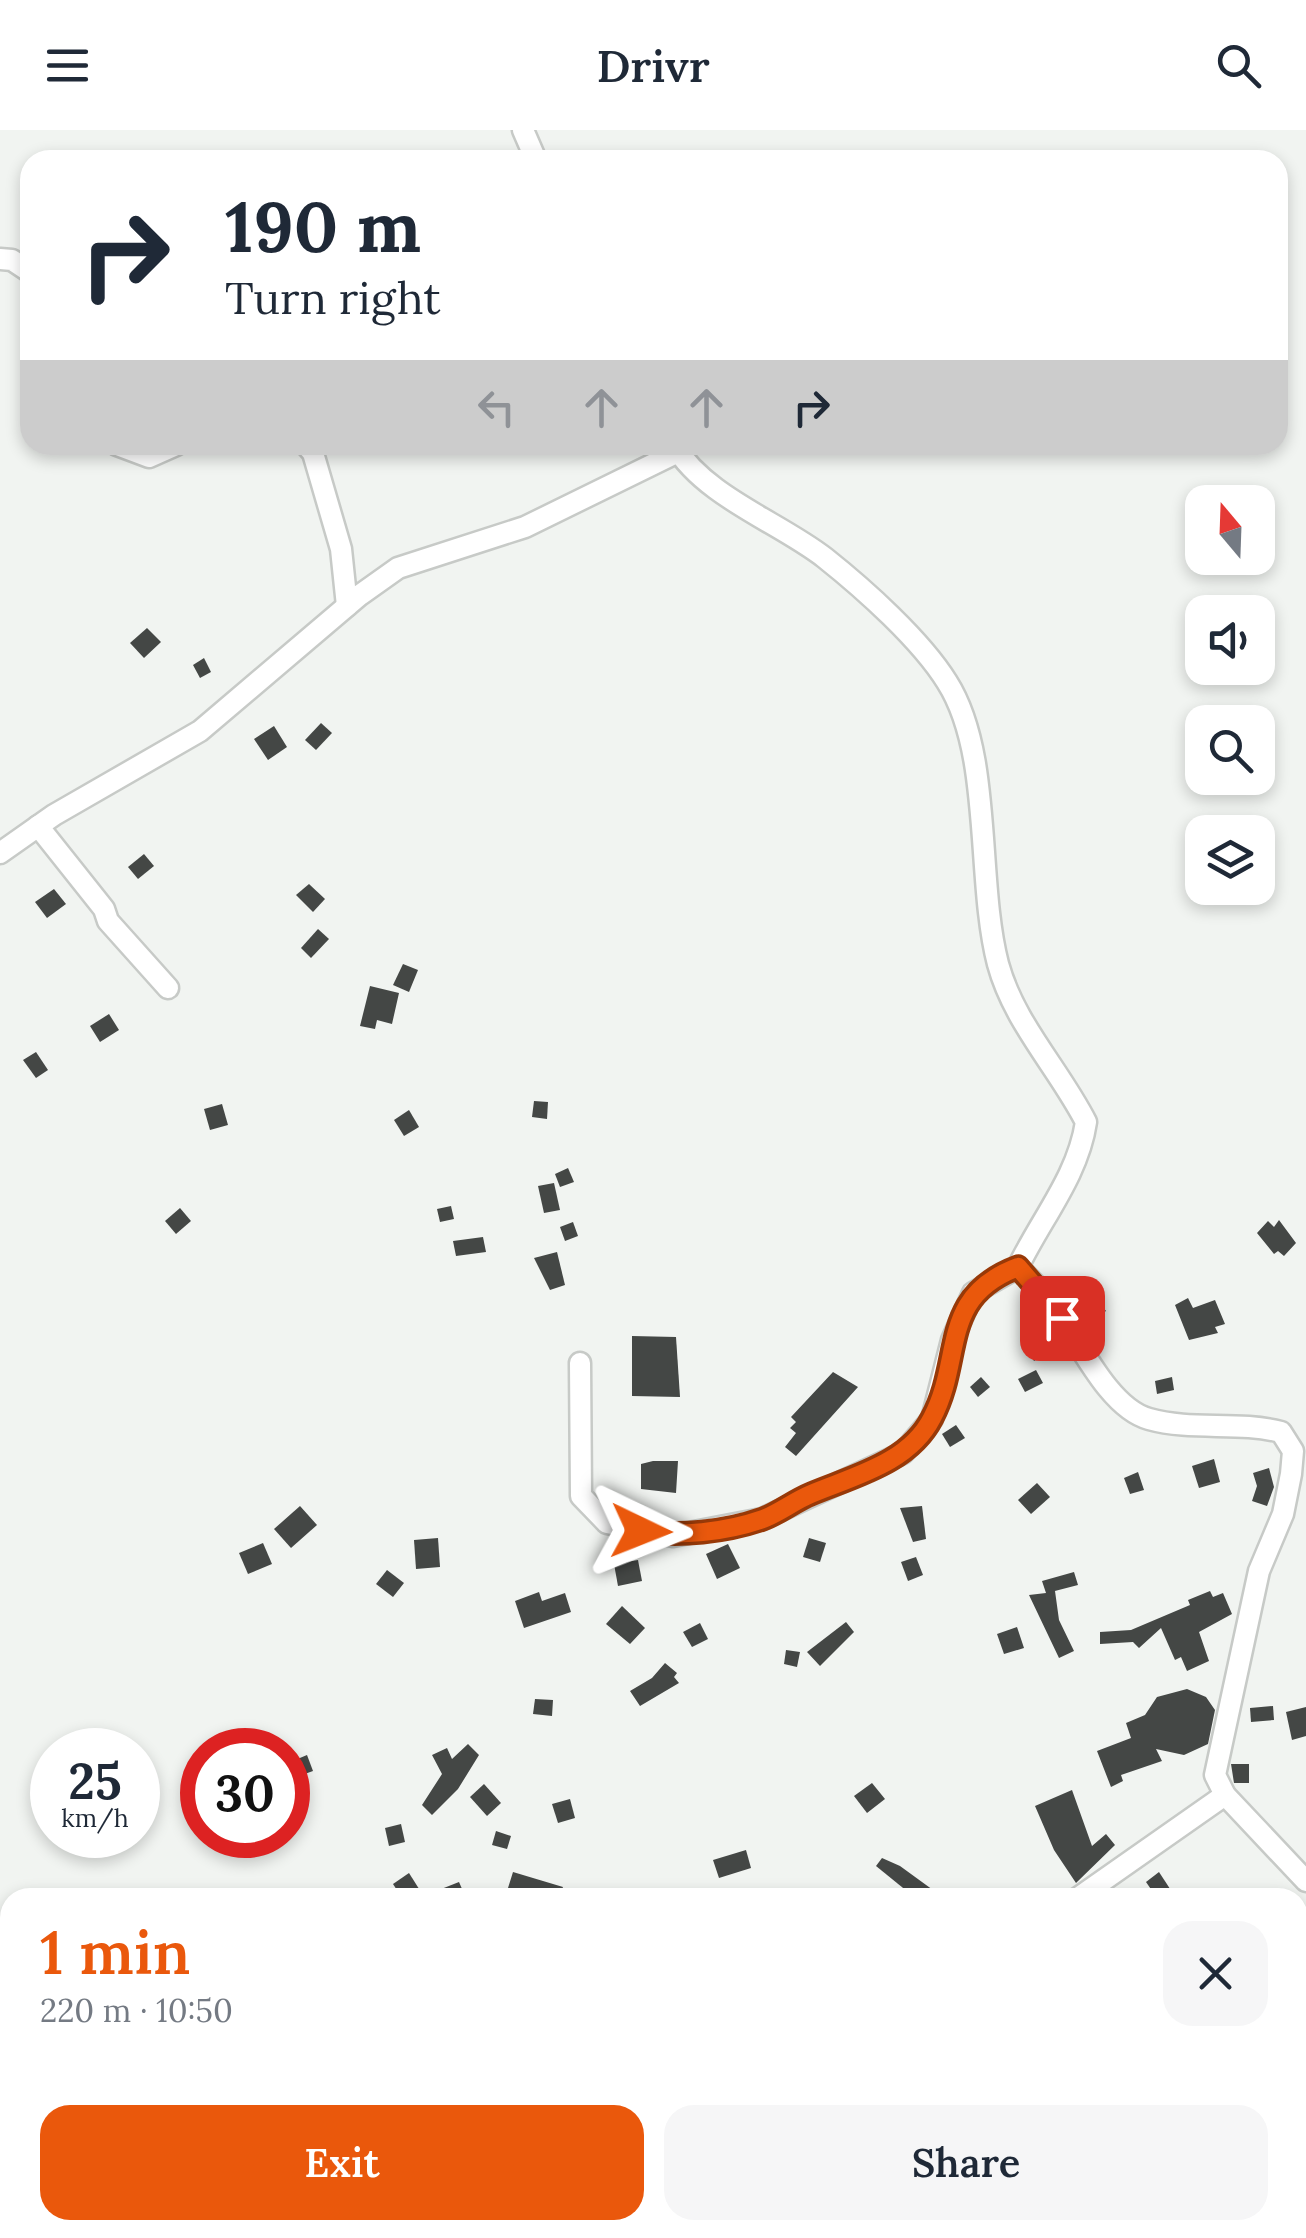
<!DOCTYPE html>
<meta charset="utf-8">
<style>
:root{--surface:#fff;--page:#f6f6f7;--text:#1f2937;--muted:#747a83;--accent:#ea580c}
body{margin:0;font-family:Lora,serif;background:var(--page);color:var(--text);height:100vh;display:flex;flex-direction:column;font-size:38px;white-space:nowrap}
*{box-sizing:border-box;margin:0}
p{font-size:32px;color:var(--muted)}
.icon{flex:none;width:55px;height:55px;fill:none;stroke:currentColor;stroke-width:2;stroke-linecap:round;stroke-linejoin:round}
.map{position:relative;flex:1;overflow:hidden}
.side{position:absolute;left:0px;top:1758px;width:1308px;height:352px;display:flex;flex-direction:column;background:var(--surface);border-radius:30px 30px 0 0;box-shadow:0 5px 15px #0003}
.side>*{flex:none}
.top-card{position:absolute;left:20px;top:20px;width:1268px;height:305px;border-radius:30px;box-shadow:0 5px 15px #0003;background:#fff;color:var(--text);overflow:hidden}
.needle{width:65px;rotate:341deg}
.controls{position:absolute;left:1185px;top:355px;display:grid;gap:20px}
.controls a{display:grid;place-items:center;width:90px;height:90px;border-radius:20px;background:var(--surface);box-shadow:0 5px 15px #0003;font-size:50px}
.speed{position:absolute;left:30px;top:1598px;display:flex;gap:20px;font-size:50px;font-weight:700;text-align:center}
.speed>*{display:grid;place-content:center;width:130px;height:130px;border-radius:50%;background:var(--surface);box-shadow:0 5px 15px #0003;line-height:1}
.speed small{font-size:25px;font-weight:400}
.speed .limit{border:15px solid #d22;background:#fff;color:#111}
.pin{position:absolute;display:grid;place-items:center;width:85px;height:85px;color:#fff;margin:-42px;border-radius:20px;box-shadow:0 5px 15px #0006}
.me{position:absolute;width:110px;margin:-55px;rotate:92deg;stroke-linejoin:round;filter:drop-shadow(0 0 8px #0008)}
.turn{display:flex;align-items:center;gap:35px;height:210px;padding:0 40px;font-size:45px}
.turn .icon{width:130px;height:130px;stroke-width:2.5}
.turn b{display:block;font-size:70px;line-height:85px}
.lanes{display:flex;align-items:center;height:95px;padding:0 40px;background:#0003;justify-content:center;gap:50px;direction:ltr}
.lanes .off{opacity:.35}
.round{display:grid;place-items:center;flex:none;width:105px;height:105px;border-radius:30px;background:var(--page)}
.summary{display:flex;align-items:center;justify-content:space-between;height:170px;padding:0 40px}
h1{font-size:60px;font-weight:600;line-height:75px;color:var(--accent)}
.action{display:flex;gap:20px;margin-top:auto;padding:20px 40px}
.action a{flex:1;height:115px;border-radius:30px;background:var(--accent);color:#fff;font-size:40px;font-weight:600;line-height:115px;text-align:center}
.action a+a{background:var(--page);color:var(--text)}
header{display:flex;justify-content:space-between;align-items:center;height:130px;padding:0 40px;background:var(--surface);font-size:45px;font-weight:600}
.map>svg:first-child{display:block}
.building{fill:#444745}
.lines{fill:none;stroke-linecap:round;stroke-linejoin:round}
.minor-casing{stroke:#c7cac7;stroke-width:25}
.minor{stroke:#fff;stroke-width:20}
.route-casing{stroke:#983908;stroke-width:25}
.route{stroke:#ea580c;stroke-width:18}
</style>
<header><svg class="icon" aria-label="menu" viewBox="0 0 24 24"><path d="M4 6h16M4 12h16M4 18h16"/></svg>Drivr<svg class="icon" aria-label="search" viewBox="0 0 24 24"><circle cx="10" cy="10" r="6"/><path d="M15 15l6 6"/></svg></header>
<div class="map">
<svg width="1306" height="2108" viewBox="0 0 1306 2108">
<rect width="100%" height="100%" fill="#f1f4f1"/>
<!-- building -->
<g class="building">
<polygon points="147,498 161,512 144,528 130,513"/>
<polygon points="204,528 211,542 200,548 193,535"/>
<polygon points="321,593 332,603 316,620 305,610"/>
<polygon points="274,596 287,617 268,630 254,609"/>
<polygon points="144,724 154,736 138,749 128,737"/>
<polygon points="309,754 325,769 313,782 296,765"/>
<polygon points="54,759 66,774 47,788 35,772"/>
<polygon points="318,799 329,809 311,828 301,818"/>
<polygon points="403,834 418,840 409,862 393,855"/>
<polygon points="370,856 399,863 392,894 377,890 375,899 360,896"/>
<polygon points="109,884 119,900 100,912 90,896"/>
<polygon points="36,922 48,940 36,948 23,930"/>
<polygon points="534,971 548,972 547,989 532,987"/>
<polygon points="222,974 228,995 210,1000 204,979"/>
<polygon points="409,980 419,997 404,1006 394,990"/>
<polygon points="568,1038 574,1052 560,1057 555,1044"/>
<polygon points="554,1053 560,1080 544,1083 538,1056"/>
<polygon points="451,1076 454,1089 440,1092 437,1079"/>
<polygon points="180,1078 191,1091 176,1104 165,1091"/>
<polygon points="1279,1090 1296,1113 1284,1126 1278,1121 1274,1124 1257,1103 1268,1091 1274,1097"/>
<polygon points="573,1092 578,1106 565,1111 560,1097"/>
<polygon points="483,1107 486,1122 456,1126 453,1111"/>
<polygon points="557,1122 565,1155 550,1160 534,1128"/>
<polygon points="1094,1166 1106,1181 1086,1193 1076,1179"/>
<polygon points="1188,1168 1193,1178 1215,1170 1225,1194 1215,1197 1218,1203 1189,1210 1175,1175"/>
<polygon points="632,1206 676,1207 680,1267 632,1266"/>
<polygon points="1041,1207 1049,1222 1034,1231 1025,1216"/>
<polygon points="1036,1240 1043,1253 1025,1262 1018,1249"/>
<polygon points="833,1242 858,1257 796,1326 785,1317 796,1303 790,1298 796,1292 791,1287"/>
<polygon points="981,1247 990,1257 978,1267 970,1257"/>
<polygon points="1172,1247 1174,1260 1157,1264 1155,1251"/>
<polygon points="956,1295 965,1308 950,1317 942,1304"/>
<polygon points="1214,1329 1220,1352 1199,1358 1192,1336"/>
<polygon points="653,1331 678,1331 676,1363 641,1359 641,1334"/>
<polygon points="1269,1338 1274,1357 1267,1376 1252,1371 1257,1356 1253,1343"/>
<polygon points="1138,1342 1144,1360 1130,1364 1124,1348"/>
<polygon points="1037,1353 1050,1367 1031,1384 1018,1370"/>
<polygon points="300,1376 317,1395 291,1418 274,1399"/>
<polygon points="922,1376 926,1409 913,1412 900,1378"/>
<polygon points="438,1408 440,1437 416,1439 414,1410"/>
<polygon points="809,1408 826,1413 820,1432 803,1427"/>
<polygon points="263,1413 272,1434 248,1444 239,1423"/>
<polygon points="728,1414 740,1438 717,1449 706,1424"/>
<polygon points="916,1427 923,1445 908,1451 901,1432"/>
<polygon points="638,1430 642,1451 618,1456 614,1434"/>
<polygon points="387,1440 404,1453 393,1467 376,1454"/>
<polygon points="1074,1442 1078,1455 1051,1462 1055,1461 1059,1490 1074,1521 1059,1528 1029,1465 1046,1463 1042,1451"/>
<polygon points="1210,1461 1213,1467 1223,1463 1232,1484 1199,1502 1209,1531 1187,1541 1181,1527 1175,1530 1161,1498 1139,1518 1133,1512 1100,1514 1100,1502 1131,1500 1190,1475 1188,1470"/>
<polygon points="539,1462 542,1471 565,1463 571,1482 524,1498 515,1471"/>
<polygon points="622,1476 645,1498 630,1514 606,1494"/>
<polygon points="846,1492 854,1502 820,1536 807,1522"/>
<polygon points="700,1493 708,1509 692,1517 683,1502"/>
<polygon points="1017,1497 1024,1518 1004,1524 997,1504"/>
<polygon points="786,1520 800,1522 797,1537 784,1534"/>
<polygon points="665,1533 677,1543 674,1547 679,1553 640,1576 630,1561 652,1548"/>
<polygon points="1187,1559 1206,1567 1215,1580 1208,1614 1184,1625 1156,1619 1162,1631 1121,1645 1123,1651 1111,1657 1097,1621 1131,1608 1126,1593 1145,1585 1157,1567"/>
<polygon points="535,1569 553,1570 552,1586 533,1584"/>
<polygon points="1273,1576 1274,1590 1251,1592 1250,1578"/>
<polygon points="1306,1577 1306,1606 1292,1610 1286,1582"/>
<polygon points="468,1614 479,1625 458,1659 432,1685 422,1675 442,1644 432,1625 447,1618 452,1629"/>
<polygon points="307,1625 313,1641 288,1650 288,1633"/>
<polygon points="1231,1634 1249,1634 1249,1653 1234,1653"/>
<polygon points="872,1653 885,1669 867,1683 854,1666"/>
<polygon points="484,1654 501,1673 487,1686 470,1667"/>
<polygon points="1072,1660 1092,1716 1106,1704 1115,1715 1076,1753 1054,1720 1035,1676"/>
<polygon points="570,1669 575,1688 558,1693 552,1674"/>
<polygon points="401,1694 405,1712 389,1716 385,1698"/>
<polygon points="496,1701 511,1706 507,1719 492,1715"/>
<polygon points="236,1705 247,1705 252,1718 234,1725 227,1708"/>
<polygon points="746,1720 751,1738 719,1748 713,1730"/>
<polygon points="882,1728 900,1736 944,1768 917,1768 908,1762 876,1736"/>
<polygon points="513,1742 563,1757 559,1768 508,1758"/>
<polygon points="1159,1742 1176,1768 1157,1768 1146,1752"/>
<polygon points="409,1743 421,1762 402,1768 393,1754"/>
<polygon points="459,1752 466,1768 421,1768 421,1767"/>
</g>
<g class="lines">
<!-- minor casing -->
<g class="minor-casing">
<g id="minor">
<polyline points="523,0 536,30"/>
<polyline points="0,129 12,130 30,142"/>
<polyline points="117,315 149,327 176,315"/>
<polyline points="306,315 313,323 341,419 347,476"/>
<path d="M 674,315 C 705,367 779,392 825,428 C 864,459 921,510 947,552 C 993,624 976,750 998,834 C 1014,893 1059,939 1086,992 C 1078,1046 1041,1089 1018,1137 C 1028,1148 1040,1159 1050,1171 C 1076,1204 1106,1277 1149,1289 C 1192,1301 1238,1291 1281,1302 L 1293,1321 L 1291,1344 L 1283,1384 L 1259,1441 L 1215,1645 L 1225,1665 L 1306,1751"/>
<polyline points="38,696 104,779 108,791 168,858"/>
<polyline points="0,723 54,685 200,601 360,465 398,438 525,397 678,322"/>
<polyline points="580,1233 581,1366 607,1393 673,1406 762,1389 903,1323 932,1289 952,1210 973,1163 1018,1137"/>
<polyline points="1078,1768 1225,1665"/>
<polyline points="0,1868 10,1866"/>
<polyline points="1140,2100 1141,2108"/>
<polyline points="303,2108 307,2100"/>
</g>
</g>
<!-- minor -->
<use href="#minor" class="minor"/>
</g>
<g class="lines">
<!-- route casing -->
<g class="route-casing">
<path id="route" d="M 641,1401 C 679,1407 726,1402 763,1389 C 779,1383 794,1371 811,1364 C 854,1346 909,1333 932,1288 C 964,1228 938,1167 1018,1137 L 1062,1188"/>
</g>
<!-- route -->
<use href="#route" class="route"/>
</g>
</svg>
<div class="controls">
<a><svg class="needle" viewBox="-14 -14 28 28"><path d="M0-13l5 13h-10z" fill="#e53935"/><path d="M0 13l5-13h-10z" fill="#747a83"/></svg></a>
<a><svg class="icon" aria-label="sound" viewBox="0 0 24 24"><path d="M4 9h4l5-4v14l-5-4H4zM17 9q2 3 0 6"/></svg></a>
<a><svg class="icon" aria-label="search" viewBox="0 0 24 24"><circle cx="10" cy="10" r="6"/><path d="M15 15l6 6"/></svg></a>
<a><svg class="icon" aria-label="layers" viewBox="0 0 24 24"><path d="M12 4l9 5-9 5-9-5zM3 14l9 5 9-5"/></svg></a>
</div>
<div class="speed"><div>25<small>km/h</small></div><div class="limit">30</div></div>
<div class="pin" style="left:1062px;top:1188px;background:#d93025"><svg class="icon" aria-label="arrive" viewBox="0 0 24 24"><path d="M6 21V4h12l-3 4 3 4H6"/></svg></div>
<svg class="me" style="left:641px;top:1401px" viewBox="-20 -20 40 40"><path d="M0-17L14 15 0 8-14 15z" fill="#ea580c" stroke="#fff" stroke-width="4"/></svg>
<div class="top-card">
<div class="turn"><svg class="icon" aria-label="right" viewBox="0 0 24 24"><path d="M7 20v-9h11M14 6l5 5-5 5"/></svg><div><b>190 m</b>Turn right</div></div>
<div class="lanes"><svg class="icon off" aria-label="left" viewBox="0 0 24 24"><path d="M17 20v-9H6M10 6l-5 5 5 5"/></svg><svg class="icon off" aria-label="ahead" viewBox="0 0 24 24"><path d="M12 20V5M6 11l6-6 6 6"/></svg><svg class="icon off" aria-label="ahead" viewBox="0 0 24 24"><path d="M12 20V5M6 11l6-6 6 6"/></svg><svg class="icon" aria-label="right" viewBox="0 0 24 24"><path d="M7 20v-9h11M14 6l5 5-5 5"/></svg></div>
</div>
<section class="side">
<div class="summary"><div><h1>1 min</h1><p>220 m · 10:50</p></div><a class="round"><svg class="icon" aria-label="close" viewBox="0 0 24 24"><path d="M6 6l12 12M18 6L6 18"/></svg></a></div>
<div class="action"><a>Exit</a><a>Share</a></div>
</section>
</div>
